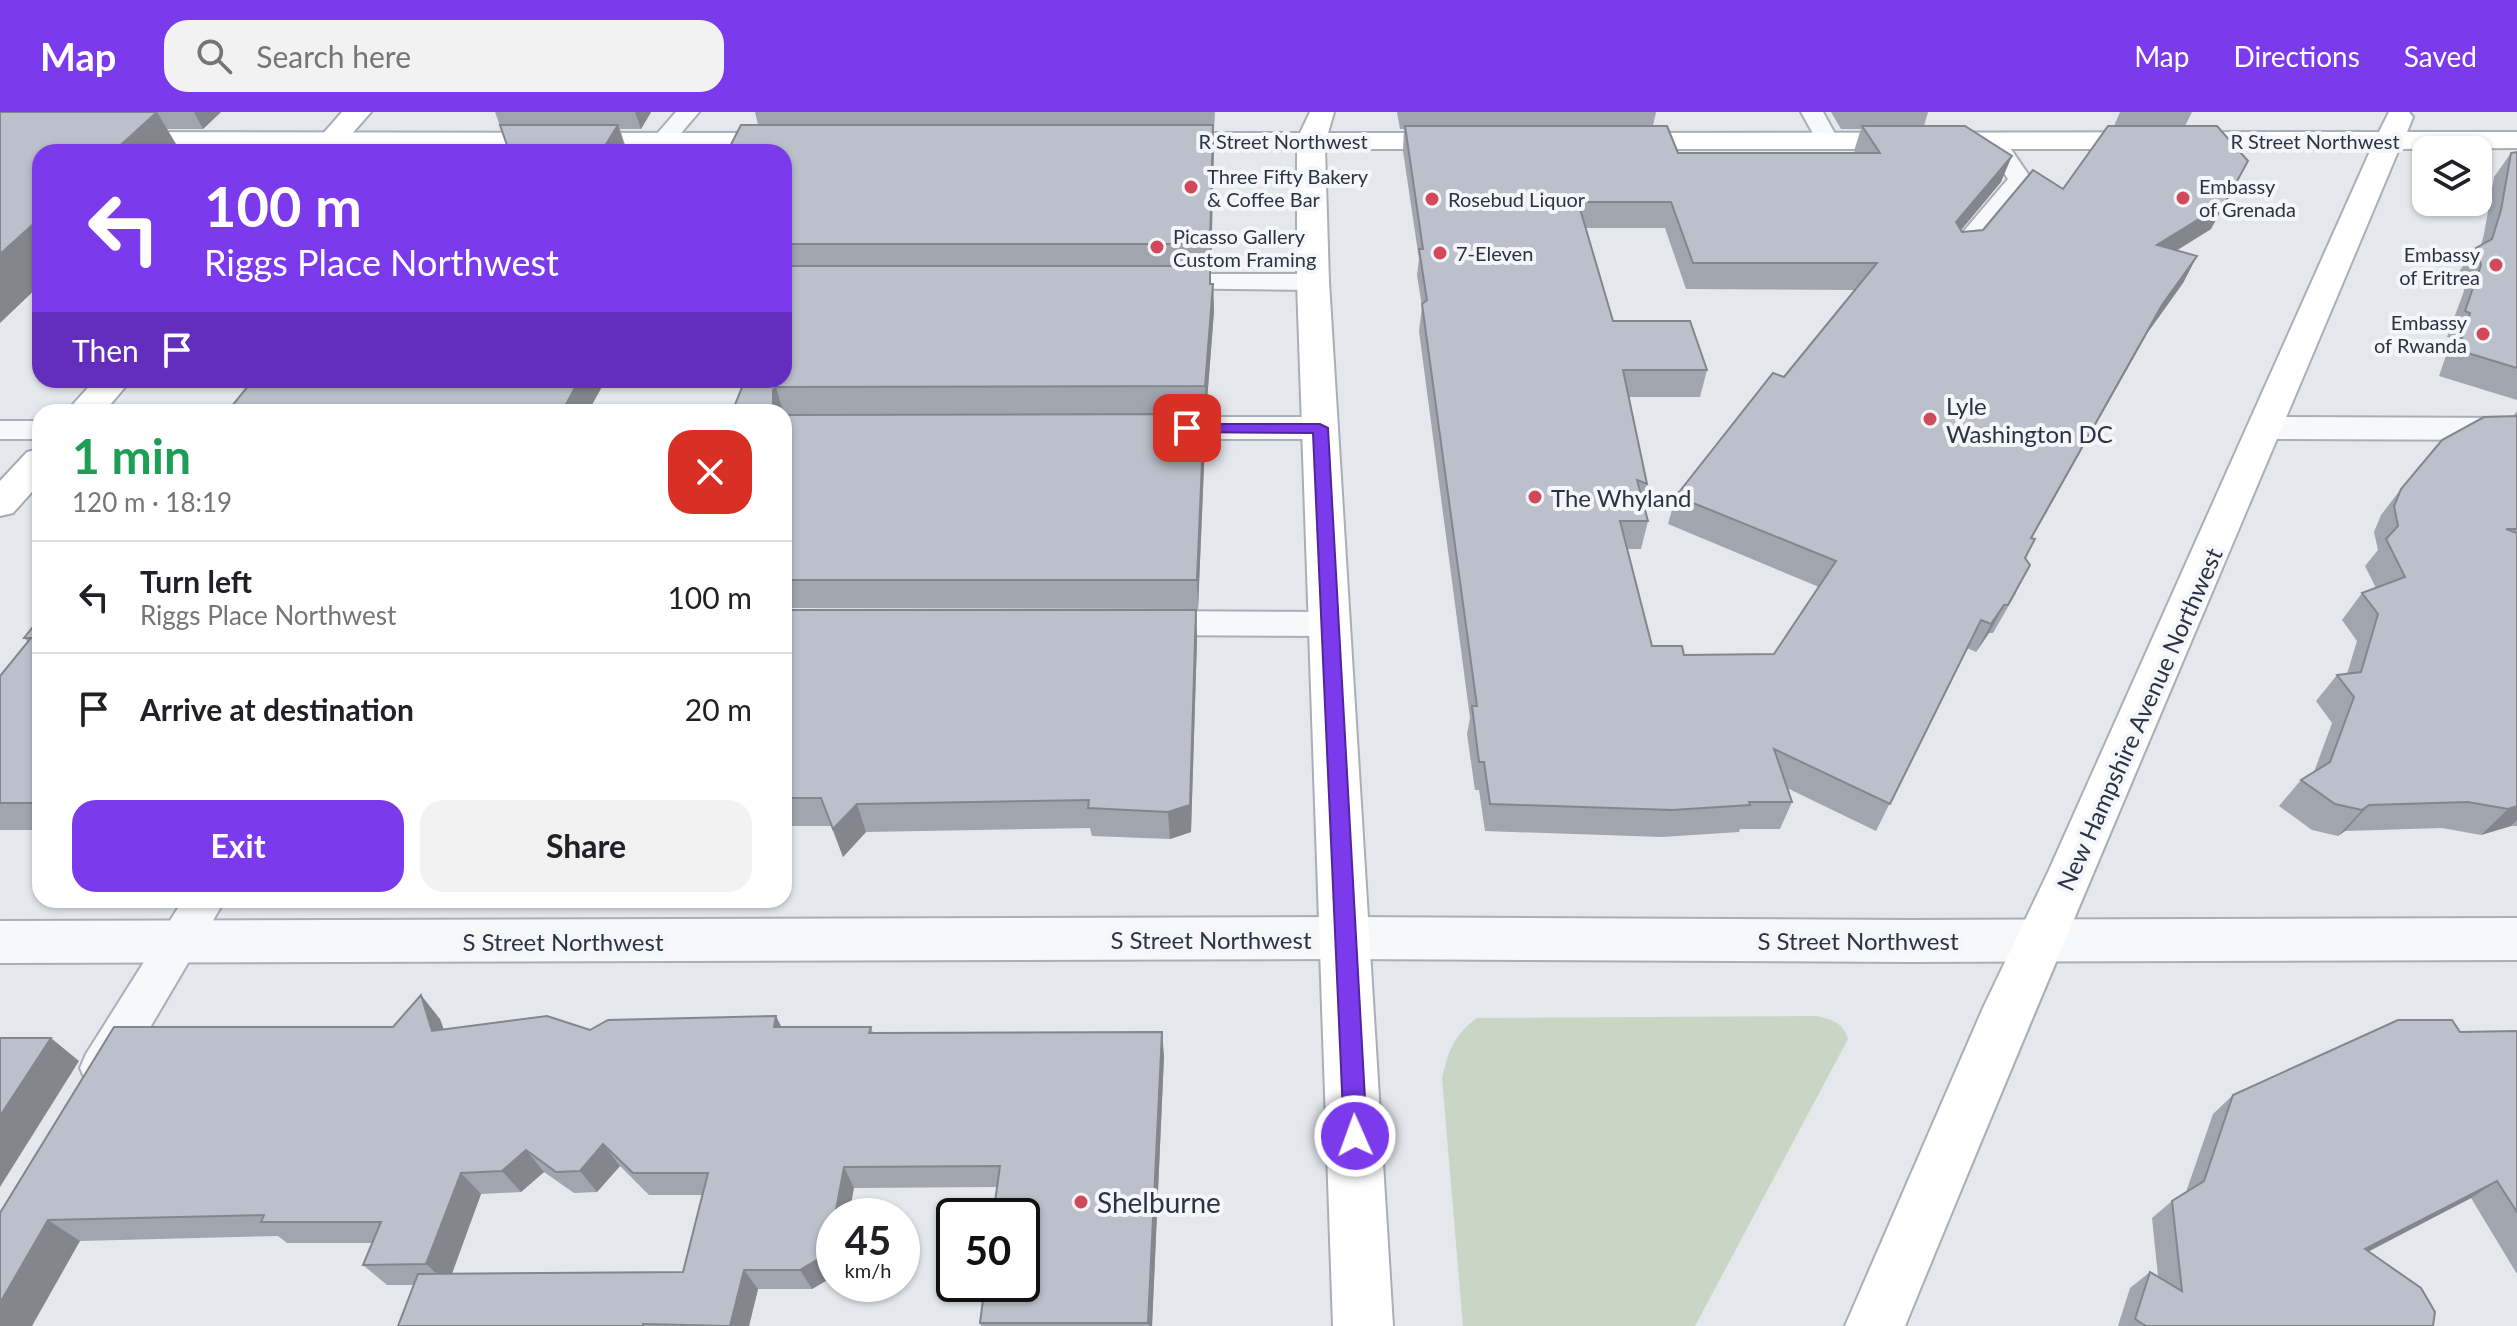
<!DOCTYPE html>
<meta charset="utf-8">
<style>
:root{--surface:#fff;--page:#f2f2f2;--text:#202124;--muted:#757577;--line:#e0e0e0;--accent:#7c3aed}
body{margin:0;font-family:Lato,sans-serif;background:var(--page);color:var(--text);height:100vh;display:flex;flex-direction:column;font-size:30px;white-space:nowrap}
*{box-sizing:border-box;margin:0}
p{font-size:26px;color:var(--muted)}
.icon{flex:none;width:44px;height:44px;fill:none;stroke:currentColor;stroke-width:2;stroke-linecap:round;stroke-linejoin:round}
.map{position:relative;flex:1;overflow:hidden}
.drawer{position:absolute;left:32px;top:292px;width:760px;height:504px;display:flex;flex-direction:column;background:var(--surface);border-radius:24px;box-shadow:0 2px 6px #0004}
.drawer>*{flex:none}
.hud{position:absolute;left:32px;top:32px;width:760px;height:244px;border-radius:24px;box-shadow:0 2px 6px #0004;background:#7c3aed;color:#fff;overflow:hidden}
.buttons{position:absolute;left:2412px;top:24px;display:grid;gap:16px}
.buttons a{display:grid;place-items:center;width:80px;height:80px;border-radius:16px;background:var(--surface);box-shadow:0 2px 6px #0004;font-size:40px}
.speed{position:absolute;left:816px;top:1086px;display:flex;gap:16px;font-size:40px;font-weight:700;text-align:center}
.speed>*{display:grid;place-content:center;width:104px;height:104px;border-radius:50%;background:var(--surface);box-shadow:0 2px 6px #0004;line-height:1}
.speed small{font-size:20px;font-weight:400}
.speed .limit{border:4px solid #111;border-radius:12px;background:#fff;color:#111}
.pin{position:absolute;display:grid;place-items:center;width:68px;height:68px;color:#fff;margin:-34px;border-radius:16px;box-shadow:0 4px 12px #0006}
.me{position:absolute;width:88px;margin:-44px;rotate:358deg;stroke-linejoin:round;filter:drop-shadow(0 0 6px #0008)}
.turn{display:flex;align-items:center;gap:28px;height:168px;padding:0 40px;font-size:36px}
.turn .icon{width:104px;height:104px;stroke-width:2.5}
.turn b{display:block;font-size:56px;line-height:68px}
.then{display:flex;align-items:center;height:76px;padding:0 40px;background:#0003;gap:16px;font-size:30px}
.round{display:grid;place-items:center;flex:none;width:84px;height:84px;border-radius:24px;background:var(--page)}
.summary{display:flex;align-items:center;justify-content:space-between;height:136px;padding:0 40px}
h1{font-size:48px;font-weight:700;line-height:60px;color:#1e9e55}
.action{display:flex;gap:16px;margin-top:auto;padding:16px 40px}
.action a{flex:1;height:92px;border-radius:24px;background:var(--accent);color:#fff;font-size:32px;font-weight:700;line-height:92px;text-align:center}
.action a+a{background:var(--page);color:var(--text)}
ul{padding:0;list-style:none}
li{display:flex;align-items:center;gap:24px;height:112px;padding:0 40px;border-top:2px solid var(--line)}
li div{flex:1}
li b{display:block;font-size:30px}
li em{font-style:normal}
header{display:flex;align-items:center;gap:48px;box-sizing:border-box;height:112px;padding:0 40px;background:var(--accent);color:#fff}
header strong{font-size:38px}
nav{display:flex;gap:44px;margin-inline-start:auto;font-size:28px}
.search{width:560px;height:72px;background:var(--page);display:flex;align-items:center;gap:20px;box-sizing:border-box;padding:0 28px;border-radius:24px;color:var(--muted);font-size:30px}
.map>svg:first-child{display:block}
.green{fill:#c9d6c5}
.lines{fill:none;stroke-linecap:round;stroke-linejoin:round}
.service-casing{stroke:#a9aeb7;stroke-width:4}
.minor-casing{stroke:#a9aeb7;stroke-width:4}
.secondary-casing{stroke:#a9aeb7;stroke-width:4}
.primary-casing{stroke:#a3abb8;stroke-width:4}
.service{fill:#f7f8fa;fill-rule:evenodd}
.minor{fill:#f7f8fa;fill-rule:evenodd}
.secondary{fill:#fff;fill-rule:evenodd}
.primary{fill:#fff;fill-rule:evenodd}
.wall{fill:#a1a5ae;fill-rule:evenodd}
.shaded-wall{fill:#83868d}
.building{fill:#bbc0ca;stroke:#83868d;stroke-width:2;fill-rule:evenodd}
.route{fill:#7c3aed;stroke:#51269a;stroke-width:2}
.poi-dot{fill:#d1495b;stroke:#f4f6f9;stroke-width:3}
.labels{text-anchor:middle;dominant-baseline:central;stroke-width:8;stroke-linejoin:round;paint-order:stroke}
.far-street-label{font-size:20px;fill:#2b3445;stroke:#f4f6f9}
.far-poi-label{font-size:20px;fill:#2b3445;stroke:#f4f6f9;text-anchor:start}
.poi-label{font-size:24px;fill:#2b3445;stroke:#f4f6f9;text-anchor:start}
.street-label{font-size:24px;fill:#2b3445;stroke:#f4f6f9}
.near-poi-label{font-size:28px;fill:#2b3445;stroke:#f4f6f9;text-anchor:start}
</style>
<header>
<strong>Map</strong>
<div class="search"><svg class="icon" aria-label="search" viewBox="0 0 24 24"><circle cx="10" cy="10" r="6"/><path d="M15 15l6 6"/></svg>Search here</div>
<nav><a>Map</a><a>Directions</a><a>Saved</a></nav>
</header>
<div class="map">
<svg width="2517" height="1214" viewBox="0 0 2517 1214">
<rect width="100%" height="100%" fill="#e4e7ec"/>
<!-- green -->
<path class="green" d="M 1817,904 C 1833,908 1843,911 1848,927 L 1695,1214 L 1463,1214 L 1442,966 C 1448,939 1454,923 1477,906 Z"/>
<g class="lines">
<!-- service casing -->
<g class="service-casing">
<g id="service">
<polygon points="676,0 699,0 665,40 641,40"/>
<polygon points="1801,0 1823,0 1839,29 1836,34 1820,34"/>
<polygon points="1994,22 2002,24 2032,68 1970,143 1952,143 1948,138 1952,133 2008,67 1983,29 1986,24"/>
<polygon points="1163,162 1313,162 1322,164 1326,170 1322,176 1313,178 1154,176 1150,170 1154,164"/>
<rect x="0" y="309" width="40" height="18"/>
<polygon points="1149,499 1331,500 1343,504 1348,512 1343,520 1331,524 1149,523 1137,519 1132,511 1137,503"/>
<polygon points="183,788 225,788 118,970 102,976 86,970 80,956 86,942"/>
</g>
</g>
<!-- minor casing -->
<g class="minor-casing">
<g id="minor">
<polygon points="1146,305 1320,305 1333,308 1338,316 1333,324 1320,327 1146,327 1133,324 1128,316 1133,308"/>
<polygon points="2267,305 2517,306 2517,328 2267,327 2254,324 2249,316 2254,308"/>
<polygon points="1345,805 1911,808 2517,806 2517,848 1911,850 1345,847 0,851 0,809"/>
</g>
</g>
<!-- secondary casing -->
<g class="secondary-casing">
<g id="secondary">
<polygon points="1310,0 1334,0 1328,21 1463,21 1473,23 1477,29 1473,35 1463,37 1325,37 1329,170 1393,1214 1333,1214 1297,170 1297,37 1155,37 1145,35 1141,29 1145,23 1155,21 1300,21"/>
<path d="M 2389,0 L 2409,0 L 2413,5 L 2407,20 L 2517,20 L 2517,36 L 2399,37 C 2235,429 2066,820 1905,1214 L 1845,1214 L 1983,896 L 2049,758 L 2371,37 L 1611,37 L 1601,35 L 1597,29 L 1601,23 L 1611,21 L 2379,20 Z"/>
<polygon points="0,20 795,21 805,23 809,29 805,35 795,37 0,36"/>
</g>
</g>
<!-- primary casing -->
<g class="primary-casing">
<g id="primary">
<polygon points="342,0 371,0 336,40 307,40"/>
<polygon points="95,268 131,268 104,300 66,300"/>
<polygon points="40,337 40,371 13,401 0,404 0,369 27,340"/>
</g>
</g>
<!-- service -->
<use href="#service" class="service"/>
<!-- minor -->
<use href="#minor" class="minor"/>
<!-- secondary -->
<use href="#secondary" class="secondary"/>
<!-- primary -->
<use href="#primary" class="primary"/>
</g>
<!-- wall -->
<g class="wall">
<polygon points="0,0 221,0 203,17 167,17 180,39 179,40 40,40"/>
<polygon points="495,0 651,0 641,17 620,17 627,39 509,39"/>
<polygon points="755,0 1215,0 1214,17 1213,17 1211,159 1210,159 1210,172 1213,172 1214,199 1206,302 1204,302 1205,330 1198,497 784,496 784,300 732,300 743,274 603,273 227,300 496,268 492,275 497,275 501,268 784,268 784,40 758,13"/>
<path d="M 1397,0 L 1656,0 L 1653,14 L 1678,41 L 1856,41 L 1854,39 L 1861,17 L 1841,17 L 1831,0 L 1928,0 L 1924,14 L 2001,70 L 1961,118 L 1962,120 L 1983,118 L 2063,77 L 2114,14 L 2120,0 L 2192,0 L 2185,14 L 2211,117 L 2177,138 L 2197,144 L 2183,171 L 2148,220 L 2032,426 L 2016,481 L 1993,521 L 1989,521 L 1976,540 L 1967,536 L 1876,719 L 1787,676 L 1792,690 L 1780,717 L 1740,717 L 1739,720 L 1662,725 L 1485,719 L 1479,678 L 1475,678 L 1467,622 L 1470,606 L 1419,219 L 1422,195 L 1417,163 L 1419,147 L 1403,39 L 1404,17 L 1400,17 ZM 1586,116 L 1665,116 L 1686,177 L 1855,178 L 1784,265 L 1676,384 L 1668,412 L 1819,475 L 1774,542 L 1684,543 L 1652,534 L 1627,437 L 1641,437 L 1648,409 L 1643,390 L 1647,372 L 1629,285 L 1700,285 L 1707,258 L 1613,209 Z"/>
<polygon points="2517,40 2517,288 2439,264 2452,226 2447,225 2464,179 2458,161 2476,136 2481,133 2484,122 2494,65 2511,41"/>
<polygon points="2517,299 2517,714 2511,714 2481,723 2442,716 2345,719 2338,724 2312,718 2279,694 2301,668 2314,660 2332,611 2316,589 2337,563 2347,562 2357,529 2342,508 2362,481 2376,476 2365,454 2378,438 2374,420 2381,403 2401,377 2516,304 2514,303"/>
<polygon points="784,498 1196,498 1197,527 1191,720 1170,727 1092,724 1090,716 866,720 843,745 831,714 784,714"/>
<polygon points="40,506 40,718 0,718 0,564 28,530 24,526"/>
<path d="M 440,907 L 444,918 L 590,918 L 781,915 L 871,915 L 873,921 L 1164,944 L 1152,1214 L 981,1214 L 980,1211 L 997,1075 L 854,1076 L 834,1104 L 834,1164 L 812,1177 L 758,1177 L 749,1214 L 398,1214 L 414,1173 L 387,1173 L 363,1153 L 372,1131 L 287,1131 L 278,1124 L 80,1129 L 0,1101 ZM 620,1054 L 649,1083 L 702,1083 L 683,1160 L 452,1162 L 481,1082 L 521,1080 L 544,1060 L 574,1081 L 597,1080 Z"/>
<polygon points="2517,919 2517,1162 2471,1086 2368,1140 2433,1214 2118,1214 2130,1176 2150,1160 2158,1164 2152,1106 2172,1089 2186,1080 2213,1002 2233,983 2460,920"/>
</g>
<!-- shaded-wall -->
<g class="shaded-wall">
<polygon points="157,0 180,39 179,40 113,40"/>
<polygon points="194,0 221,0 203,17"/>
<polygon points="635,0 651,0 641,17"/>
<polygon points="618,13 626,40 601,40"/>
<polygon points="1213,13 1214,39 1211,159 1210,132"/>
<polygon points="2012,44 2001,70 1946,136 1956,110"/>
<polygon points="2248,49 2211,117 2144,159 2157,133"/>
<polygon points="40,106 40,173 0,211 0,142"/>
<polygon points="2197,144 2183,171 2148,220 2016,454 2162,193"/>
<polygon points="1213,172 1214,199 1206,302 1205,274"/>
<polygon points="466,268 496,268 477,300 463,273"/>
<polygon points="579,268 601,268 603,273 588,300 562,300"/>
<polygon points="776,275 783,300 773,300 773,278"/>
<polygon points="1204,302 1205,330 1198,497 1197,468"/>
<polygon points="2004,493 1989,521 1976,540 1991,512"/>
<polygon points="1196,498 1197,527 1191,720 1170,727 1168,700"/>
<polygon points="857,692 866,720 843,745 833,717"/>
<polygon points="2369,693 2345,719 2338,724 2362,698"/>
<polygon points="2517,694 2517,708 2511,714 2481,723 2508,697"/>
<polygon points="421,883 440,907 452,942 432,919"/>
<polygon points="776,904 788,928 774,915"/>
<polygon points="1162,920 1164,944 1152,1214 1149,1214"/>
<polygon points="51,926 79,949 0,1075 0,1004"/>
<polygon points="603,1032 620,1054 597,1080 580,1059"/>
<polygon points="526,1038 544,1060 521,1080 502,1059"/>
<polygon points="844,1055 854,1076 849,1104 835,1104"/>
<polygon points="461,1061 481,1082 448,1172 426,1152"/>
<polygon points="2497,1069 2471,1086 2340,1154 2365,1137"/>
<polygon points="48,1108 80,1129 32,1214 0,1214 0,1191"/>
<polygon points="834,1108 834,1164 812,1177 800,1158"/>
<polygon points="744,1158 758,1177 749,1214 730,1214"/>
</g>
<!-- building -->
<g class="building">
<polygon points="0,0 157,0 113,40 40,40 40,106 0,142"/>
<polygon points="500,13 618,13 601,40 425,40 426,39 509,39"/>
<polygon points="741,13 1213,13 1210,132 784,132 784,40 727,40"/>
<path d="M 1405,14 L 1667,14 L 1678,41 L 1880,41 L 1862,14 L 1965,14 L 2012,44 L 1956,110 L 1962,120 L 1983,118 L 2033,58 L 2063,77 L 2108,14 L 2217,14 L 2248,49 L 2225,91 L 2157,133 L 2197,144 L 2162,193 L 2031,426 L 2035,427 L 2025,446 L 2030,453 L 2008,493 L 2004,493 L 1991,512 L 1981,508 L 1890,692 L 1774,637 L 1792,690 L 1749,690 L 1750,693 L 1672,698 L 1490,692 L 1484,650 L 1479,650 L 1472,594 L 1477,594 L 1422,192 L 1427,188 L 1419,137 L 1423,137 ZM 1578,90 L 1671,90 L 1693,151 L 1877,151 L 1784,265 L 1773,261 L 1676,384 L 1836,449 L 1774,542 L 1684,543 L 1682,534 L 1652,534 L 1620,409 L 1648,409 L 1637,368 L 1647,372 L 1623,258 L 1707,258 L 1690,209 L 1613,209 Z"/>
<polygon points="2517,40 2517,256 2458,238 2470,201 2465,199 2481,153 2476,136 2492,127 2501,98 2511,41"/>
<polygon points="784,154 1210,154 1210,172 1213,172 1205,274 776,275 773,278 773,300 732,300 745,268 784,268"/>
<polygon points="253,268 466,268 463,273 497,275 501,268 579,268 562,300 227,300"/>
<polygon points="1204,302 1197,468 784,468 784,303"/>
<polygon points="2517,304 2517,417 2506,417 2517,421 2517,694 2508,697 2468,690 2369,693 2362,698 2335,692 2301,668 2330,650 2354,585 2337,563 2361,560 2378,502 2362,481 2405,465 2386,427 2398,414 2394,394 2401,377 2442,328 2484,305"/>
<polygon points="784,498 1196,498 1190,693 1168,700 1088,696 1089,688 857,692 833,717 821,686 784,686"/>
<polygon points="40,506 40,691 0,691 0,564 31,526 24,526"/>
<polygon points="421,883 432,919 547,904 590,918 608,908 776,904 774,915 871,915 869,921 1162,920 1148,1211 980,1211 985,1172 1022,1172 1022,1104 993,1104 1000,1054 844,1055 828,1141 800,1158 744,1158 730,1214 643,1212 643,1214 398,1214 418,1162 683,1160 708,1061 633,1061 603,1032 580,1059 556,1060 526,1038 502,1059 461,1061 426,1152 363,1153 381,1110 261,1110 264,1103 48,1108 0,1191 0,1101 114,915 393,915"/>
<polygon points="2398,908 2452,908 2460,920 2517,919 2517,1100 2497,1069 2365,1137 2421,1176 2435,1200 2433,1214 2146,1214 2135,1207 2150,1160 2182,1179 2172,1089 2204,1069 2233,983"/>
<polygon points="0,926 51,926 0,1004"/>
</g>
<!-- route -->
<polygon class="route" points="1187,312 1320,312 1328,316 1367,1024 1363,1032 1355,1035 1347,1032 1344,1024 1313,321 1181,320 1179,316"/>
<!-- markers -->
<g class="poi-dot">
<circle cx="1191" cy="75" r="8"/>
<circle cx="2183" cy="86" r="8"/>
<circle cx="1432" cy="87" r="8"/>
<circle cx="1157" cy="135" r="8"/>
<circle cx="1440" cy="141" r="8"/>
<circle cx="2496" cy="153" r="8"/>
<circle cx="2483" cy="222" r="8"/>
<circle cx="1930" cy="307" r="8"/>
<circle cx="1535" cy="385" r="8"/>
<circle cx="1081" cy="1090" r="8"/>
</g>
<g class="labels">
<!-- far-street labels -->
<g class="far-street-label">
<text x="1283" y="29">R Street Northwest</text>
<text x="2315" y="29">R Street Northwest</text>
</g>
<!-- far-poi labels -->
<g class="far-poi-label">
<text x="1207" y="64">Three Fifty Bakery<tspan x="1207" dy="23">&amp; Coffee Bar</tspan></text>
<text x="2199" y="74">Embassy<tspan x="2199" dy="23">of Grenada</tspan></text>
<text x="1448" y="87">Rosebud Liquor</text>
<text x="1173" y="124">Picasso Gallery<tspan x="1173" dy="23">Custom Framing</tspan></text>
<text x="1456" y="141">7-Eleven</text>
<text x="2480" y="142" text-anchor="end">Embassy<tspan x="2480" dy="23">of Eritrea</tspan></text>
<text x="2467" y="210" text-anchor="end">Embassy<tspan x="2467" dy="23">of Rwanda</tspan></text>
</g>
<!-- poi labels -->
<g class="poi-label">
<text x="1946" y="293">Lyle<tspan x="1946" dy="28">Washington DC</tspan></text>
<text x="1551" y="385">The Whyland</text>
</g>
<!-- street labels -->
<g class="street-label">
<text transform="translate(2139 607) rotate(-66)">New Hampshire Avenue Northwest</text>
<text x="1211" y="827">S Street Northwest</text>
<text x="1858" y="828">S Street Northwest</text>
<text x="563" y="829">S Street Northwest</text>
</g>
<!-- near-poi labels -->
<g class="near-poi-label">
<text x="1097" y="1090">Shelburne</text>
</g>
</g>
</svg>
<div class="buttons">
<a><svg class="icon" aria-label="layers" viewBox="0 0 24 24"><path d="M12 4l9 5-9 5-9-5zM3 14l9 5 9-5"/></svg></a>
</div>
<div class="speed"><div>45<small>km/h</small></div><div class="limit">50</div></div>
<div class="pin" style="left:1187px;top:316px;background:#d93025"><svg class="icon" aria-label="arrive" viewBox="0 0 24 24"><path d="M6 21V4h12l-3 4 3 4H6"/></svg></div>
<svg class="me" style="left:1355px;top:1024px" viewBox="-20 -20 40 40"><circle r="17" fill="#7c3aed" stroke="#fff" stroke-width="3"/><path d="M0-11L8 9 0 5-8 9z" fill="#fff"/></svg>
<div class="hud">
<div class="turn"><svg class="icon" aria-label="left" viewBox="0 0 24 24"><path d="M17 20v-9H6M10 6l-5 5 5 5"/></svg><div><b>100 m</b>Riggs Place Northwest</div></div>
<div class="then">Then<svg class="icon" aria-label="arrive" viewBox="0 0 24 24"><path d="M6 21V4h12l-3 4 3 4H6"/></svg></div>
</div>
<section class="drawer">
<div class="summary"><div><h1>1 min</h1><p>120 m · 18:19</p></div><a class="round" style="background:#d93025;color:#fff"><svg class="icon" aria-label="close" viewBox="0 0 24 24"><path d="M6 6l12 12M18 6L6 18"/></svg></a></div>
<ul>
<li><svg class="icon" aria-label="left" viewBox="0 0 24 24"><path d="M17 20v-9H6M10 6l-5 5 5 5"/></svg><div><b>Turn left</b><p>Riggs Place Northwest</p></div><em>100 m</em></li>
<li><svg class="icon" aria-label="arrive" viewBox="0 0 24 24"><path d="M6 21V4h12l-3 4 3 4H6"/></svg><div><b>Arrive at destination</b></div><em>20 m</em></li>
</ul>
<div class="action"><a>Exit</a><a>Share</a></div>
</section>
</div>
